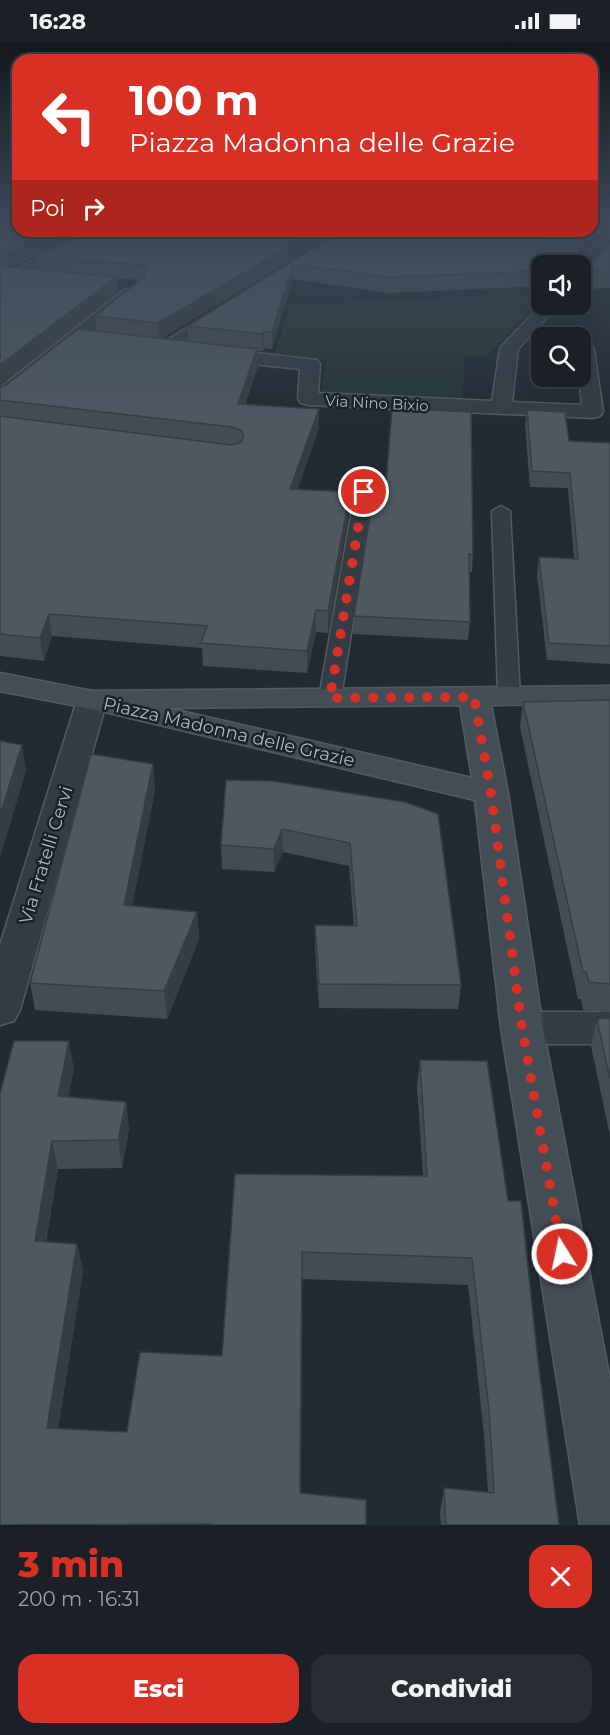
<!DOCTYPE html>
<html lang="it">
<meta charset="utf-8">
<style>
:root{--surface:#1a2026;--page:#272d32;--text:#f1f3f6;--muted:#9fa3a7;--line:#383e43;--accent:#d93025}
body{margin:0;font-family:Montserrat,sans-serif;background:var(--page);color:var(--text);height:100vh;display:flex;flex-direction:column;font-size:22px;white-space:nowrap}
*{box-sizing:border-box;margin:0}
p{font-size:20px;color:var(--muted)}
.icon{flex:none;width:33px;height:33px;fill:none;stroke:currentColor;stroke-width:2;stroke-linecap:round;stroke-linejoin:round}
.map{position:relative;height:1483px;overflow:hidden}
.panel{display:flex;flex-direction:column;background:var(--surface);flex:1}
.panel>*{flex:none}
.guide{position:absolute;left:12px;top:12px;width:586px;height:183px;border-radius:18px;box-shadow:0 6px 24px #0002,0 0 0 2px var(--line);background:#d93025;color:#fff;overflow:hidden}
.buttons{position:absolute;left:531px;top:213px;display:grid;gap:12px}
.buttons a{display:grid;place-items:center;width:60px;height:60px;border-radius:12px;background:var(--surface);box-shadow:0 6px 24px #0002,0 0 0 2px var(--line);font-size:30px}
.pin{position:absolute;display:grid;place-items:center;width:51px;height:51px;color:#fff;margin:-26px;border:3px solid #fff;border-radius:50%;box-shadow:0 2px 6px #0007}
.me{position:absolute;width:66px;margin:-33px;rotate:350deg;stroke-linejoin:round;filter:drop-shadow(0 0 4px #0008)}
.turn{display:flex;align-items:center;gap:21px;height:126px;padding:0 18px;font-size:27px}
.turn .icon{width:78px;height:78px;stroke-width:2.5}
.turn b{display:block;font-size:42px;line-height:51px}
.then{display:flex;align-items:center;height:57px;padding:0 18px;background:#0003;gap:12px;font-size:22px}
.round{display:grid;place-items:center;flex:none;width:63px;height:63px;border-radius:18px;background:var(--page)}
.headline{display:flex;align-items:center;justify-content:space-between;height:102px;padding:0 18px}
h1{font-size:36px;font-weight:800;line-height:45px;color:var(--accent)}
.cta{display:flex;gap:12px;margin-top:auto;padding:12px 18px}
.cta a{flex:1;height:69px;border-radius:18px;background:var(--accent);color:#fff;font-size:24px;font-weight:800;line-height:69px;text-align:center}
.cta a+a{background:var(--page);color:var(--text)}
.status{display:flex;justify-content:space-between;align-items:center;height:42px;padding:0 30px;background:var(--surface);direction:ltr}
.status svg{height:16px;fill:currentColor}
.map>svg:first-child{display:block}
.green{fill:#263835}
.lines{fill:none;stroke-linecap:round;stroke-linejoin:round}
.lane-casing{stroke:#525b61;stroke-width:3}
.street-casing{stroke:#525b61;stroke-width:3}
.secondary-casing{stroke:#525b61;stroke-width:3}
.lane{fill:#353d44;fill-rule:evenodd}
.street{fill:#353d44;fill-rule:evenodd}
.secondary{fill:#434d56;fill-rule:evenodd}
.wall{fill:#424c53;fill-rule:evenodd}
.shaded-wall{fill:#363e44}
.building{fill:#4d5861;stroke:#363e44;stroke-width:1.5}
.route{stroke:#d93025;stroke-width:10;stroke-dasharray:0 18}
.labels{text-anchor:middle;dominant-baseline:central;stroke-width:5;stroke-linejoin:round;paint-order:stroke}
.far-street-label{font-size:15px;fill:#afb8c0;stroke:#1a2228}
.street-label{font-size:18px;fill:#afb8c0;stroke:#1a2228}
</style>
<div class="status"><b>16:28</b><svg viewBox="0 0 49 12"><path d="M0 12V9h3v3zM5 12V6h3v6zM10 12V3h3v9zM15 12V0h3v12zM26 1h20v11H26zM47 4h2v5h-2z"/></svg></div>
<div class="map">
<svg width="610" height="1483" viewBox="0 0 610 1483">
<rect width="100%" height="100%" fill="#222b33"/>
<!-- green -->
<polygon class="green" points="541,251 541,260 486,314 464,315 463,358 321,351 326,318 275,312 290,263"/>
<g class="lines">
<!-- lane casing -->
<g class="lane-casing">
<g id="lane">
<polygon points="364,445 373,450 341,656 338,661 322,661 319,656 355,450"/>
<polygon points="501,464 510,469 520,654 517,659 501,659 498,654 492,469"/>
</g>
</g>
<!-- street casing -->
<g class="street-casing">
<g id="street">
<polygon points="96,189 115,189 16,237 4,237 2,234"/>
<polygon points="130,247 136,248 138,252 136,256 7,360 0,362 0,346 124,248"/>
<polygon points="542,262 559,262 518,307 512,360 582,363 579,334 580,301 592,304 594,308 603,370 600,374 593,376 308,363 301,361 298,357 300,327 214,318 205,312 214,306 317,318 320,322 318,351 492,359 500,306"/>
<polygon points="225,263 234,268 231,272 170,310 156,310 154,306"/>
<polygon points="92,649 103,652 107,658 20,968 14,979 0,983 0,903 77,658 81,652"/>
<polygon points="522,970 610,970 610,1002 522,1002 507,997 501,986 507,975"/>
</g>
</g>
<!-- secondary casing -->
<g class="secondary-casing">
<path id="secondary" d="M 0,631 L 92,649 L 610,644 L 610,662 L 491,663 L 508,751 L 543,986 L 610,1338 L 610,1483 L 580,1483 L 501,986 L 475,758 L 92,667 L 0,649 ZM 460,663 L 472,736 L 168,666 Z"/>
</g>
<!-- lane -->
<use href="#lane" class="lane"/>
<!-- street -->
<use href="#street" class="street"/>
<!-- secondary -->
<use href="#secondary" class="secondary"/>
</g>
<!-- wall -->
<g class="wall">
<path d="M 0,174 L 18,174 L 18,189 L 339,189 L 161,296 L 188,299 L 188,284 L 341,189 L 610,174 L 610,197 L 609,197 L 581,221 L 581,224 L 590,222 L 610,203 L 610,246 L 590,247 L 590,242 L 580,242 L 580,224 L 542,224 L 542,244 L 389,251 L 293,237 L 272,307 L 264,306 L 263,309 L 257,309 L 258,324 L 245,363 L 319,386 L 297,448 L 350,450 L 349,470 L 328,591 L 316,590 L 307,631 L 203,624 L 202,606 L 52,594 L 44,619 L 0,614 L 0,345 L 6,343 L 96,289 L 95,274 L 140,238 L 116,236 L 117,251 L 0,343 ZM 53,191 L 79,194 L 36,214 L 38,228 L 11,225 L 55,205 Z"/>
<polygon points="527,368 569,399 610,401 610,622 547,618 537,532 539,515 574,517 568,446 530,445 525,382"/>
<polygon points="373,455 473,512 472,530 470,530 470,580 468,598 353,592 354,574"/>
<polygon points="610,658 610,970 583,968 581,957 578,957 520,685 523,660"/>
<polygon points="153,722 155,748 132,864 197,870 199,897 167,977 35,968 30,941"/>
<polygon points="226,738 405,760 461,943 458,967 319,966 315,907 315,883 354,884 349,824 283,810 274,830 222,827 221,803"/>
<polygon points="610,976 610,1094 591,1004 597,977"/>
<polygon points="420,1018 508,1159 538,1319 559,1483 441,1483 440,1471 444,1446 488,1450 484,1393 468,1243 302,1237 301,1451 366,1483 0,1483 0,1052 74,1027 68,1055 126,1060 129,1087 122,1126 58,1127 46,1200 77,1202 83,1229 58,1387 127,1390 222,1314 235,1132 423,1134 417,1045"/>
</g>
<!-- shaded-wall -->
<g class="shaded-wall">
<polygon points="610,183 609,197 578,222 580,207"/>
<polygon points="79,189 91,189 80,194"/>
<polygon points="315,189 339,189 159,298 158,281"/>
<polygon points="53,191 55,205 8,227 6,211"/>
<polygon points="293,222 293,237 272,307 272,290"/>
<polygon points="116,235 117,251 0,343 0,323"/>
<polygon points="264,289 264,306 263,309 262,292"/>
<polygon points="257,307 258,324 238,381 238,362"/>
<polygon points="319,367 319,386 290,468 290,447"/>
<polygon points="350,450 349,470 328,591 328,569"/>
<polygon points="316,568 316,590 307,631 307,609"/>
<polygon points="49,572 52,594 44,619 40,596"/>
<polygon points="22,703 26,729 0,816 0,773"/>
<polygon points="153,722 155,748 127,890 124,863"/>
<polygon points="282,787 283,810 274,830 274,807"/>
<polygon points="197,870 199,897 167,977 164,949"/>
<polygon points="69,999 74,1027 63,1082 58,1054"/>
<polygon points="126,1060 129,1087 122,1126 118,1098"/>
<polygon points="52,1099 58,1127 41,1226 35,1199"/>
<polygon points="77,1202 83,1229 54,1412 47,1386"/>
</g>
<!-- building -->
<g class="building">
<polygon points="592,174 610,174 610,183 580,207 581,224 590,222 610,203 610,230 592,231 597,226 580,227 580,224 542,224 542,229 389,235 293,222 272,290 264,289 262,292 188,284 341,189 592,189"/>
<polygon points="0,185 18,187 18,189 38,189 53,191 6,211 0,211"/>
<polygon points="89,189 315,189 158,281 95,274 144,235 147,228 143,223 36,214"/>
<polygon points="0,224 116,235 0,323"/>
<polygon points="78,287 257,307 238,362 319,367 290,447 350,450 328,569 316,568 307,609 201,601 207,584 49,572 40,596 0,592 0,374 231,403 240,401 244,395 241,388 232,385 0,358 0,345 6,343"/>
<polygon points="392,366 471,370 473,512 469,512 470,580 354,574 373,455 385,455"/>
<polygon points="527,368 565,370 569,399 610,401 610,604 549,601 539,515 578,517 570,431 532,429"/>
<polygon points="610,658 610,942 589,940 586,930 583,930 523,660"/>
<polygon points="0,699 22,703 0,773"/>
<polygon points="91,712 153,722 124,863 197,870 164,949 30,941"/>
<polygon points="226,738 272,739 405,760 438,772 461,943 319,942 315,883 357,884 350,801 282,787 274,807 221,803"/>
<polygon points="610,976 610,1037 597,977"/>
<polygon points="14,999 69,999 58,1054 126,1060 118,1098 52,1099 35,1199 77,1202 47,1386 127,1390 140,1310 222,1314 235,1132 427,1134 420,1018 487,1019 508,1159 521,1159 538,1319 559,1483 446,1483 444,1446 494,1451 489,1367 472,1216 302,1210 300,1451 366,1458 366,1483 210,1483 210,1482 0,1483 0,1052"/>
</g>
<!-- sky -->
<linearGradient id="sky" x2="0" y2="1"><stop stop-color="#13181c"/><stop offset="0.46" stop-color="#3e4a5b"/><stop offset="1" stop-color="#3e4a5b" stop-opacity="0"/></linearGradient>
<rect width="610" height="381" fill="url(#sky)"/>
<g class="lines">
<!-- route -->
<polyline class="route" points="364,450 330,656 474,655 491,752 522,986 562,1212"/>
</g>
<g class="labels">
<!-- far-street labels -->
<g class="far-street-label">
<text transform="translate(377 361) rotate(3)">Via Nino Bixio</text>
</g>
<!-- street labels -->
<g class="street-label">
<text transform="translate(229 690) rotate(13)">Piazza Madonna delle Grazie</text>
<text transform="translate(46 813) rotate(-73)">Via Fratelli Cervi</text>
</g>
</g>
</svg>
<div class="buttons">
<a><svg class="icon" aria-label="sound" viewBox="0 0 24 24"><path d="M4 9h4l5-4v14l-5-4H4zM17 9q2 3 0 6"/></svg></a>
<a><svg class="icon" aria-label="search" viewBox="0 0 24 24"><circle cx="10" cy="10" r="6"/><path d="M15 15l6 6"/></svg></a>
</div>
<div class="pin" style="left:364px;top:450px;background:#d93025"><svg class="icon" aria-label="arrive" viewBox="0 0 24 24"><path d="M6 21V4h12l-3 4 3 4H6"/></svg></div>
<svg class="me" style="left:562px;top:1212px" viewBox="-20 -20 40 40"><circle r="17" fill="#d93025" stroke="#fff" stroke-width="3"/><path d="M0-11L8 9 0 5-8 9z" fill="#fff"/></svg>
<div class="guide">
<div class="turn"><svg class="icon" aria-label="left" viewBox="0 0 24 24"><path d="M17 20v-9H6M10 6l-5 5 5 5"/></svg><div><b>100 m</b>Piazza Madonna delle Grazie</div></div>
<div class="then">Poi<svg class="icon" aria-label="right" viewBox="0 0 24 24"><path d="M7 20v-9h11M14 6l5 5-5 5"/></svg></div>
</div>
</div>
<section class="panel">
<div class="headline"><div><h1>3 min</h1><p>200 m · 16:31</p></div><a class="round" style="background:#d93025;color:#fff"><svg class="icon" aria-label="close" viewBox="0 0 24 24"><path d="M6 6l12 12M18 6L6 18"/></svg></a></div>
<div class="cta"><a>Esci</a><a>Condividi</a></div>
</section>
